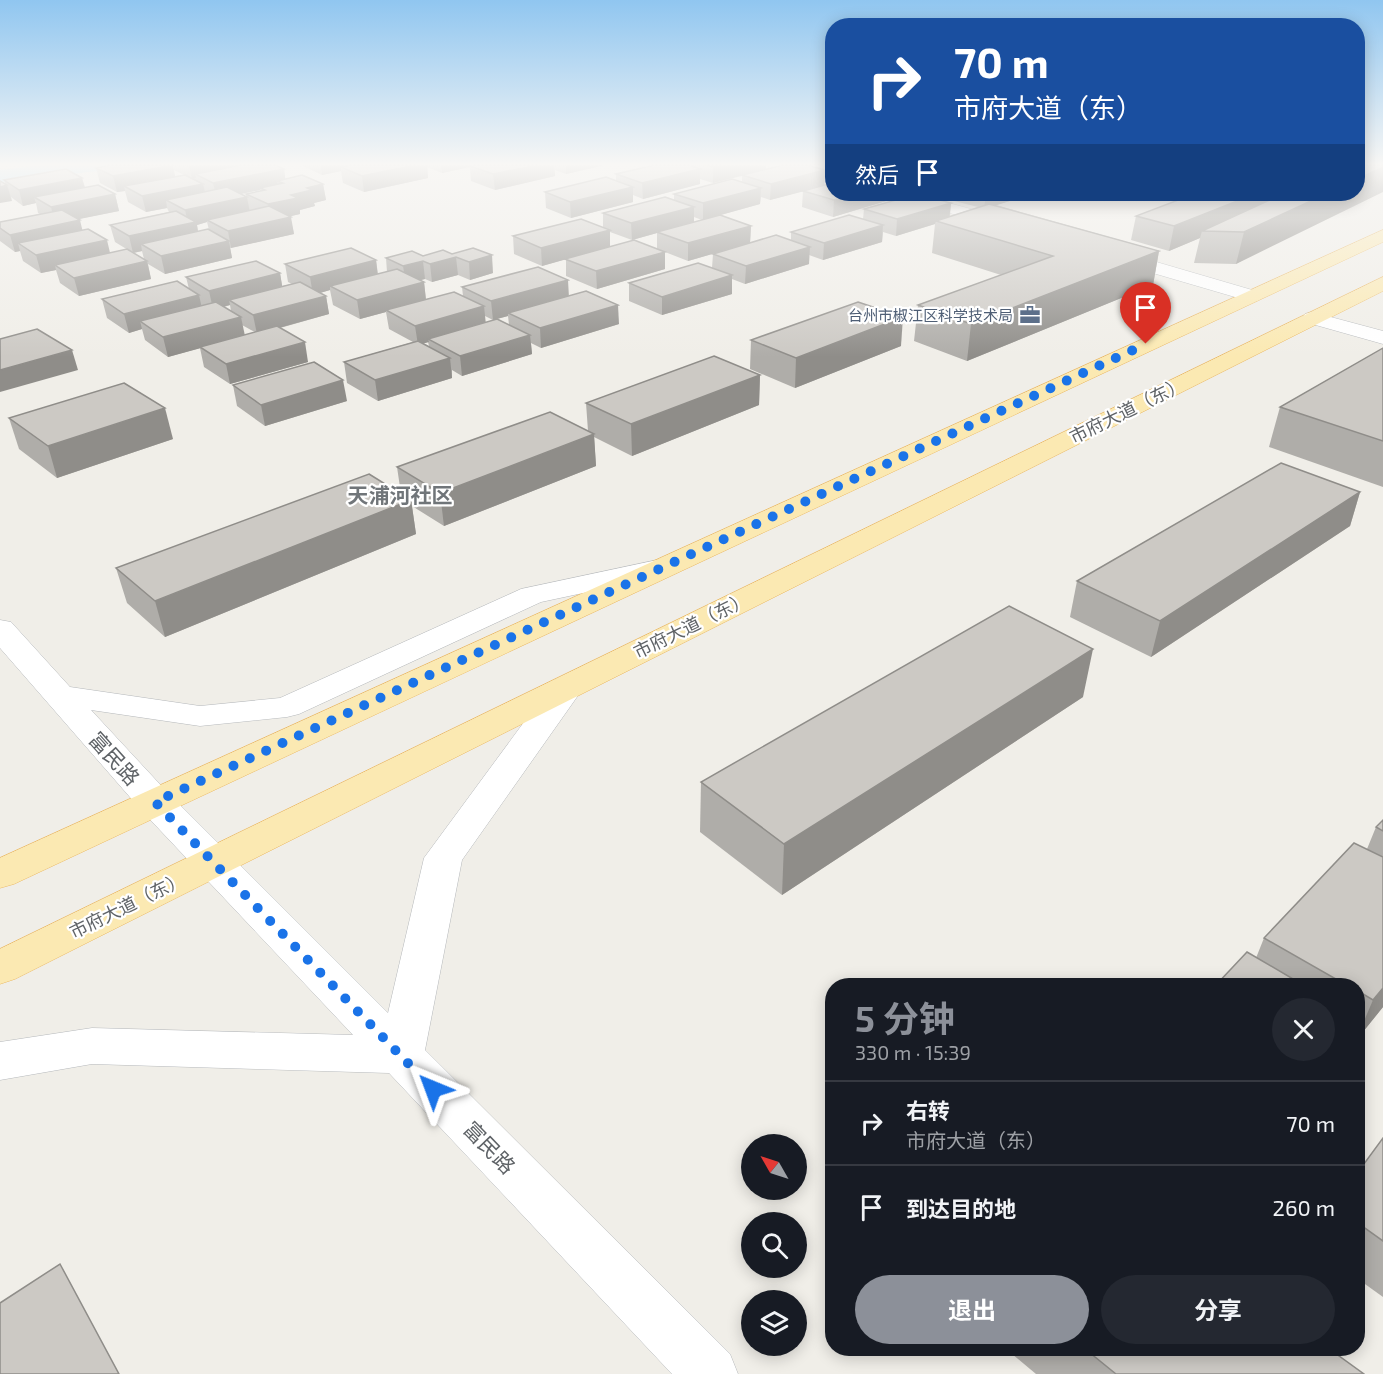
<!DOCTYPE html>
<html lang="zh">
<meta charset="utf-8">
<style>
:root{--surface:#171b24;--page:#242831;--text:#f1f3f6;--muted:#9ea1a6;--line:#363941;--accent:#8c9099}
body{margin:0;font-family:"Exo 2","Noto Sans SC",sans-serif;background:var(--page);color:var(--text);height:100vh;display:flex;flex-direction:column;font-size:22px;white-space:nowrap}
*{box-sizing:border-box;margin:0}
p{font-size:20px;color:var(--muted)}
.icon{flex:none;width:33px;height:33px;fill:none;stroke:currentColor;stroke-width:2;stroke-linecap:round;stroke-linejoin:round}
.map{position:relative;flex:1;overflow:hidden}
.panel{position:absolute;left:825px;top:978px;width:540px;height:378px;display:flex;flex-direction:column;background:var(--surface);border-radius:24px;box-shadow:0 3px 15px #0003}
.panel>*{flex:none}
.guide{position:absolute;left:825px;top:18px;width:540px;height:183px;border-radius:24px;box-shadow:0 3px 15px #0003;background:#1a4fa0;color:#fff;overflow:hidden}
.needle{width:39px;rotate:309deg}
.fabs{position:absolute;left:741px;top:1134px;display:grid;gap:12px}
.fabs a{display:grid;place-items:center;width:66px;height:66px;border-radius:50%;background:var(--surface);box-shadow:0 3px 15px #0003;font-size:30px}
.pin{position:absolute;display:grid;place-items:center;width:51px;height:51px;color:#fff;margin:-62px -26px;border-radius:50% 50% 50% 0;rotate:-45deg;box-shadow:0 0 6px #0007}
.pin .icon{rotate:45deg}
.me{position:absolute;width:66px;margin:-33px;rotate:316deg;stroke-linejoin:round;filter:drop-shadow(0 0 4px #0008)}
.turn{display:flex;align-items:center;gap:21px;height:126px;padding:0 30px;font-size:27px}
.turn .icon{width:78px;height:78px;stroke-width:2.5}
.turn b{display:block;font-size:42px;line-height:51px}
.then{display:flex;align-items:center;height:57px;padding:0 30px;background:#0003;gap:12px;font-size:22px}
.round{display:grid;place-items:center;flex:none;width:63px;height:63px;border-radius:32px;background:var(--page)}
.overview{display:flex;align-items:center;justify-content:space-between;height:102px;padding:0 30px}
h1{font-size:36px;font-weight:700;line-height:45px;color:var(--accent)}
.primary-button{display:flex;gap:12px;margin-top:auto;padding:12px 30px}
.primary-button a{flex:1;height:69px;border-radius:36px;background:var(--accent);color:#fff;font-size:24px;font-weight:700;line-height:69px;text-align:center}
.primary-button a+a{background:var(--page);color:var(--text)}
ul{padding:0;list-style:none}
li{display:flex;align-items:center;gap:18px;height:84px;padding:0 30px;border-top:2px solid var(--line)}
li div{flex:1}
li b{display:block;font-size:22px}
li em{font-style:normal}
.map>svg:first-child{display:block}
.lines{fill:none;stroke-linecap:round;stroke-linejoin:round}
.canal{fill:#ade0fb;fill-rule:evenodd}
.minor-casing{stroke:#b5b8bb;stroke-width:1}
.tertiary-casing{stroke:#b5b8bb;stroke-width:1}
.primary-casing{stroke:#ebba66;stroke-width:1}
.minor{fill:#fff;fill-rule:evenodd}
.tertiary{fill:#fff;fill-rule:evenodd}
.primary{fill:#fbe9b2;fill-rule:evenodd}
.wall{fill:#afada9;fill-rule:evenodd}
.shaded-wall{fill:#8f8d89}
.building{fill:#ccc9c4;stroke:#8f8d89;stroke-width:1.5}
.route{stroke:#1a73e8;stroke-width:10;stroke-dasharray:0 18}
.labels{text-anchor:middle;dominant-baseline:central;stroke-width:4.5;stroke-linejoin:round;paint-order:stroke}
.far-service-label{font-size:15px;fill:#4e5e75;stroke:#fff;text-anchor:end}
.street-label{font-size:18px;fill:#5f6367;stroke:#fff}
.quarter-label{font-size:21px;font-weight:bold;fill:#707579;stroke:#fff}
.near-street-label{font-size:21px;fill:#5f6367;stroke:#fff}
</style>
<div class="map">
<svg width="1383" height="1374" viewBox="0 0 1383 1374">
<rect width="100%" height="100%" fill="#f0eee8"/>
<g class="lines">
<!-- canal -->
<polygon class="canal" points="44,165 108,165 105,169 98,171 0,182 0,170"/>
<!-- minor casing -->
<g class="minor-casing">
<g id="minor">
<polygon points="794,165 818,165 832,169 832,179 797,168"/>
<polygon points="892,194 916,194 1011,220 1014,224 1011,228 1005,229 894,197"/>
<polygon points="1112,249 1259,292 1262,296 1259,300 1252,302 1105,259 1103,255 1105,251"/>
<polygon points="1312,312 1383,331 1383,344 1305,322 1302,318 1305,314"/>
</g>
</g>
<!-- tertiary casing -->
<g class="tertiary-casing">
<polygon id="tertiary" points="662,559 672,562 676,568 672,574 541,602 299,714 287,717 200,726 91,710 168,793 388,1013 424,858 555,680 567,677 579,680 584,687 462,860 425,1050 730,1354 738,1374 672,1374 389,1073 92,1064 0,1080 0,1042 92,1028 353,1035 142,811 0,648 0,620 11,622 70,687 200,706 280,698 521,589"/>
</g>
<!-- primary casing -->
<g class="primary-casing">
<g id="primary">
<polygon points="1383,230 1383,242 14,884 0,888 0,858"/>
<polygon points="1383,277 1383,291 15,979 0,984 0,949"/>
</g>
</g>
<!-- minor -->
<use href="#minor" class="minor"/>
<!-- tertiary -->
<use href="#tertiary" class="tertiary"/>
<!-- primary -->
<use href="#primary" class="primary"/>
</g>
<!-- wall -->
<g class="wall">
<path d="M 173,165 L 275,165 L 284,169 L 285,179 L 323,184 L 326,200 L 314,203 L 315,206 L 300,210 L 300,214 L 290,216 L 294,234 L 230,248 L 232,258 L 165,274 L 148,264 L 151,279 L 79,296 L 60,283 L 56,270 L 41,273 L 23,261 L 20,251 L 15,252 L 0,241 L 0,222 L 40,214 L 38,213 L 36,203 L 23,206 L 11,197 L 12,201 L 4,180 L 82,178 L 85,187 L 115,194 L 119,211 L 78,219 L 82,230 L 110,253 L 133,253 L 115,242 L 110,225 L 169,212 L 167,208 L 146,212 L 128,202 L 125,191 L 117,192 L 100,183 L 96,168 L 175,176 L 184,175 L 174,170 ZM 260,190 L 260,191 L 246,194 L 246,197 L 240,194 ZM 207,222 L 209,230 L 198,232 L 197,225 ZM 142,251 L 144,259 L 133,253 Z"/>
<polygon points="303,165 605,165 566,174 555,170 555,176 495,190 471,181 470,167 442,173 427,167 428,178 364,192 343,183 341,171 322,175 303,166"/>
<path d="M 655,165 L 766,165 L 766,169 L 825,170 L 824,185 L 886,201 L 833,217 L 802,207 L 803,191 L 770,200 L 761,197 L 760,204 L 720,215 L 751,226 L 750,243 L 688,261 L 665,252 L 665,269 L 597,289 L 566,276 L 566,259 L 542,266 L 514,254 L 513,236 L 603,228 L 603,213 L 674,200 L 674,194 L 742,182 L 742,176 L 713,183 L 700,179 L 700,184 L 643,199 L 633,195 L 633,202 L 571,218 L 546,208 L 545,192 L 616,181 L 616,174 ZM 694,217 L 702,220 L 694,222 ZM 610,232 L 632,240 L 657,233 L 657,249 L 610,246 Z"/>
<polygon points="951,194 1032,194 996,205 1159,251 1153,285 967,361 914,341 918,305 1001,275 932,253 935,224 896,236 883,232 882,242 823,260 809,255 809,264 745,284 732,279 732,294 662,315 629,301 629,283 712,268 713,254 791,240 791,232 863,219 864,209 951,203 950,216 978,207 950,200"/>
<polygon points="1358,194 1236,264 1194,263 1200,238 1169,251 1131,240 1136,216"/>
<path d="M 443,250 L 493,273 L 470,280 L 458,275 L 432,282 L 425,279 L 420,280 L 424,282 L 426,299 L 463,296 L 462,287 L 569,296 L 619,324 L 541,348 L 531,343 L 532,354 L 462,376 L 452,370 L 452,378 L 378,401 L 347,383 L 344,362 L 413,342 L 389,329 L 386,312 L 360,319 L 333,305 L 330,290 L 320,293 L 326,296 L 329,314 L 280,328 L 308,362 L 230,384 L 204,367 L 200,348 L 168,357 L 145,340 L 142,329 L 129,333 L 107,318 L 102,299 L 189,289 L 186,277 L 280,273 L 282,286 L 292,284 L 288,282 L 285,264 L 376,260 L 378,274 L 387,272 L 386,258 L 423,256 ZM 230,305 L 231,311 L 224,307 ZM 485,316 L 493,320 L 508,316 L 509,325 L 485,323 ZM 242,325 L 251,330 L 255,332 L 244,335 ZM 428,342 L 429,346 L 423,343 Z"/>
<polygon points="751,340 901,346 795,388 750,369"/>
<polygon points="1383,348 1383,487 1269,447 1280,407"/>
<polygon points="760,375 759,405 632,456 594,437 596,466 444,526 412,506 416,534 165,637 127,603 116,568 401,494 397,467 588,431 586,403"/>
<polygon points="233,385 347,401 265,426 237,406"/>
<polygon points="9,418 173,439 57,478 19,449"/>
<polygon points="1360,492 1350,526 1151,657 1070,617 1077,581"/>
<polygon points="1083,697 782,895 700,832 701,782"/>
<polygon points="1383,820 1383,1007 1358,1038 1358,986 1215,986 1256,958 1264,938 1367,849 1376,827"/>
<polygon points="1383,1138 1383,1297 1358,1279 1358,1172"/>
<polygon points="1005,1348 1328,1348 1364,1374 1036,1374"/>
</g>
<!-- shaded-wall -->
<g class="shaded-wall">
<polygon points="173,165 176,181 124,186 125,191 117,192 113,176"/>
<polygon points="189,165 259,165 195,174 196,178 192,179"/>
<polygon points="321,165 371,165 341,167 341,171 322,175"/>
<polygon points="415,165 427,165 428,178 364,192 362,176"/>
<polygon points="441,165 481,165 470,166 470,167 442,173"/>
<polygon points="537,165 554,165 555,176 495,190 493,174"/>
<polygon points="566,165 605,165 566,174"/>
<polygon points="723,165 766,165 766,169 713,183 713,167"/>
<polygon points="1383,167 1383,192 1236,264 1244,232 1326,194 1358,194 1358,179"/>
<polygon points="284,169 286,184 277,181 278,186 260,188 260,190 217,199 213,183"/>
<polygon points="700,169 700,184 643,199 642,183"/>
<polygon points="825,170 824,186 770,200 771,184"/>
<polygon points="82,178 86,193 34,197 36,203 23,206 19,190"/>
<polygon points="203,184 207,200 166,200 167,208 146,212 142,196"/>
<polygon points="323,184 326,200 314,203 315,206 300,210 300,214 271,221 268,204 307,188"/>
<polygon points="7,185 12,201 0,203 0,187"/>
<polygon points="633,187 633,202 571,218 570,202"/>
<polygon points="761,188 760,204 703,220 703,203"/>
<polygon points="115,194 119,211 55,224 51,207"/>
<polygon points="859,194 887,194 886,201 833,217 834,200"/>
<polygon points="986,194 1032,194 984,209"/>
<polygon points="1255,194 1306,194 1202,231 1200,238 1169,251 1174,226"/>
<polygon points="247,197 250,213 207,220 207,222 197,225 199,238 141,244 142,251 133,253 129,236 188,223 185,210"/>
<polygon points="951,203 949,220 936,221 935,224 896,236 897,219"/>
<polygon points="694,207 694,223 657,232 657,233 632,240 631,223"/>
<polygon points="291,217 294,234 231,248 228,231"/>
<polygon points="80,220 84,237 18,243 20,251 15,252 10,235"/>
<polygon points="883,225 882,242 823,260 824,243"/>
<polygon points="751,226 750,243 688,261 688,243"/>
<polygon points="610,230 610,247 542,266 541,248"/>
<polygon points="107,240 111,257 55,265 56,270 41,273 36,255"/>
<polygon points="229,241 232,258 165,274 161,256"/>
<polygon points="810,247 809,264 745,284 746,266"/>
<polygon points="1159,251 1153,285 967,361 971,324"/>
<polygon points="665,252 665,269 597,289 596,271"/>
<polygon points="492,255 493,273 470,280 469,262"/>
<polygon points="456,257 458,275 432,282 430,264"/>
<polygon points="376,260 378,278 330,286 330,290 313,295 310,277"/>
<polygon points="147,261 151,279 79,296 74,278"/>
<polygon points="423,261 425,279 406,284 403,266"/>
<polygon points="280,273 283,291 229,300 230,305 213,309 209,291"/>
<polygon points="732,275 732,294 662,315 662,297"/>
<polygon points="568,280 569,298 508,313 508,316 493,320 491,301"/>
<polygon points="424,282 426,301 386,310 386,312 360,319 357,300"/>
<polygon points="199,295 203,313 140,321 142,329 129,333 124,314"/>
<polygon points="326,296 329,314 257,334 253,315"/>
<polygon points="618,305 619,324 541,348 540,328"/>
<polygon points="484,306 486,325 428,339 429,342 418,345 415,326"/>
<polygon points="241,317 245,336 168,357 163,337"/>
<polygon points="903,317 901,346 795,388 796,358"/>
<polygon points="530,335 532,354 462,376 460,356"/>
<polygon points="305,342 308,362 230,384 226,364"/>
<polygon points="72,350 78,370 0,392 0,370"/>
<polygon points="450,358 452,378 378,401 375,380"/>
<polygon points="760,375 759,405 632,456 631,424"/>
<polygon points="343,380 347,401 265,426 261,405"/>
<polygon points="165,408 173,439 57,478 48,446"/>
<polygon points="594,434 596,466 444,526 440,493"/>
<polygon points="1360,492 1350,526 1151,657 1160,621"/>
<polygon points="411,500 416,534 165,637 155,601"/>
<polygon points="1093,649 1083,697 782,895 784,844"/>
<polygon points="1383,988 1383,1007 1358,1038 1358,1035 1373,1000"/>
</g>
<!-- building -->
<g class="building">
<polygon points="111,165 173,165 113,176 96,168"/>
<polygon points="242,165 275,165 284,169 213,183 195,174"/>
<polygon points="353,165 415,165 362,176 341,167"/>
<polygon points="474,165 537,165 493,174 470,166"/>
<polygon points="655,165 688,165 700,169 642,183 616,174"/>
<polygon points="705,165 723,165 713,167"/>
<polygon points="783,165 807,165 825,170 771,184 742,175"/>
<polygon points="1358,165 1383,165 1383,167 1358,179"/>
<polygon points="66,169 82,178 19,190 4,180"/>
<polygon points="185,175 203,184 142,196 124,186"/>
<polygon points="302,175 323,184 307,188 312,190 291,195 298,198 268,204 246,194 265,190 260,188 283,183 277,181"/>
<polygon points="606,177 633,187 570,202 545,192"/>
<polygon points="732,179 761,188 703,203 674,194"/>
<polygon points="0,181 7,185 0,187"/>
<polygon points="832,183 832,194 859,194 834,200 803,191"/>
<polygon points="98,185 115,194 51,207 34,197"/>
<polygon points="227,187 247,197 185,210 166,200"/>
<polygon points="917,194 951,203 897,219 864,209"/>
<polygon points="1194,194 1255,194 1174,226 1136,216"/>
<polygon points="1283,194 1326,194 1244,232 1202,231"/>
<polygon points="665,197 694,207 631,223 603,213"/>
<polygon points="989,204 1159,251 971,324 918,305 1053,256 936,221"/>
<polygon points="269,206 291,217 228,231 207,220"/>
<polygon points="62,210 80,220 10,235 0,228 0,222"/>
<polygon points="176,211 196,222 129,236 110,225"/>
<polygon points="720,215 751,226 688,243 657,232"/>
<polygon points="849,215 883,225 824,243 791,232"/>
<polygon points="581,219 610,230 541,248 513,236"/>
<polygon points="88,229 107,240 36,255 18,243"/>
<polygon points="208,229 229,241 161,256 141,244"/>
<polygon points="776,235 810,247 746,266 713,254"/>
<polygon points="634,240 665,252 596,271 565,259"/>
<polygon points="351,248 376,260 310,277 285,264"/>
<polygon points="473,248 492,255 469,262 456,257 430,264 423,261 403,266 386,258 412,251 423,256 443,250 452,254"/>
<polygon points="127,249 147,261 74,278 55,265"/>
<polygon points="256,261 280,273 209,291 186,277"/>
<polygon points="698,263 732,275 662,297 629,283"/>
<polygon points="538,267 568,280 491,301 462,287"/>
<polygon points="397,269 424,282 357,300 330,286"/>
<polygon points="177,281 199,295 124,314 102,299"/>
<polygon points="300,282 326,296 253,315 229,300"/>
<polygon points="586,291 618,305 540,328 508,313"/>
<polygon points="454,292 484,306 415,326 386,310"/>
<polygon points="216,302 241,317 163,337 140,321"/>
<polygon points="858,302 903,317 796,358 751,340"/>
<polygon points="497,319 530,335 460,356 428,339"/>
<polygon points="277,326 305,342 226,364 200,347"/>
<polygon points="37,329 72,350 0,370 0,339"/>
<polygon points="418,341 450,358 375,380 344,362"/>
<polygon points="1383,348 1383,441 1280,407"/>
<polygon points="714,356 760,375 631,424 586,403"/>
<polygon points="314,362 343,380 261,405 233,385"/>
<polygon points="124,383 165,408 48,446 9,418"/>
<polygon points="550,412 594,434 440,493 397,467"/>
<polygon points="1281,463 1360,492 1160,621 1077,581"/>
<polygon points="369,474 411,500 155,601 116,568"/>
<polygon points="1009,606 1093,649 784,844 701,782"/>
<polygon points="1383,820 1383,831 1376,827"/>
<polygon points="1354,843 1383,857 1383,988 1373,1000 1358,991 1358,986 1348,986 1264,938"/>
<polygon points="1247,952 1305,986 1215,986"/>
<polygon points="1383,1138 1383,1241 1358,1223 1358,1172"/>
<polygon points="60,1264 119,1374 0,1374 0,1303"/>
<polygon points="1084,1348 1328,1348 1364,1374 1116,1374"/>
</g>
<!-- sky -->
<linearGradient id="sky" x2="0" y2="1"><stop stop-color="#90c6f0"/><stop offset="0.46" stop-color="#f8f7f5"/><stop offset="1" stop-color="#f8f7f5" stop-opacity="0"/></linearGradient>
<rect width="1383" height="357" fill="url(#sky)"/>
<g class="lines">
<!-- route -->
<polyline class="route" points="433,1089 155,802 1146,344"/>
</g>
<!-- icons -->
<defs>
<g id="office-bare" transform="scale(1.62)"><path d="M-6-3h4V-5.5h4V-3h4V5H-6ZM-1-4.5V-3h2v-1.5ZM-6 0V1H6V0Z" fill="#5c6f8a" stroke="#fff" stroke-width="2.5" paint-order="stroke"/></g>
</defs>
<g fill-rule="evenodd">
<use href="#office-bare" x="1030" y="315"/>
</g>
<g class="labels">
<!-- far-service labels -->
<g class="far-service-label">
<text x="1013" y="315">台州市椒江区科学技术局</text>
</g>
<!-- street labels -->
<g class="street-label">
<text transform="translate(1127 410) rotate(-26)">市府大道（东）</text>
<text transform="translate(691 625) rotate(-26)">市府大道（东）</text>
<text transform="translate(127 905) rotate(-26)">市府大道（东）</text>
</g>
<!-- quarter labels -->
<g class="quarter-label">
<text x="400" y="494">天浦河社区</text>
</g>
<!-- near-street labels -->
<g class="near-street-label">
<text transform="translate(115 758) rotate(48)">富民路</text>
<text transform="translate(490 1147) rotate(46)">富民路</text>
</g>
</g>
</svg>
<div class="fabs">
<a><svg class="needle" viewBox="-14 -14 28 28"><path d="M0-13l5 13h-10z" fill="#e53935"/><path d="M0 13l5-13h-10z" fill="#9ea1a6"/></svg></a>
<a><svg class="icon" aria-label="search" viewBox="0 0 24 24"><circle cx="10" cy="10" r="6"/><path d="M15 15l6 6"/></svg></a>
<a><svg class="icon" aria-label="layers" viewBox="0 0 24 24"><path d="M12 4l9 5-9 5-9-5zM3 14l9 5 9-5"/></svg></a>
</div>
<div class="pin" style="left:1146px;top:344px;background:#d93025"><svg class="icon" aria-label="arrive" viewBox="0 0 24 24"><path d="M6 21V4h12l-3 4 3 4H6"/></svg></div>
<svg class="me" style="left:433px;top:1089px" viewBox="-20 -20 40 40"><path d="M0-17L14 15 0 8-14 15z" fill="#1a73e8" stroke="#fff" stroke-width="4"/></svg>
<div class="guide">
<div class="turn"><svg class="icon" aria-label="right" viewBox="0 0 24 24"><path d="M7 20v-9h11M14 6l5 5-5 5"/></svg><div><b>70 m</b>市府大道（东）</div></div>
<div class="then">然后<svg class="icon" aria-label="arrive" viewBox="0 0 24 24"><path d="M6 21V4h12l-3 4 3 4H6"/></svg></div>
</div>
<section class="panel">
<div class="overview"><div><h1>5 分钟</h1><p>330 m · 15:39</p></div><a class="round"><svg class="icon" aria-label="close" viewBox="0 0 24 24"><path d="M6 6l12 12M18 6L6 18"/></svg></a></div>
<ul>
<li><svg class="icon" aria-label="right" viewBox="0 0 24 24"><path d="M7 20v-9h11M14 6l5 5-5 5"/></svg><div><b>右转</b><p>市府大道（东）</p></div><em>70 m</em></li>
<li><svg class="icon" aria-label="arrive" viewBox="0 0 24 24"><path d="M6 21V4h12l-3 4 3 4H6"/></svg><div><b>到达目的地</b></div><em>260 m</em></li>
</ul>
<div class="primary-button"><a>退出</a><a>分享</a></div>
</section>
</div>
